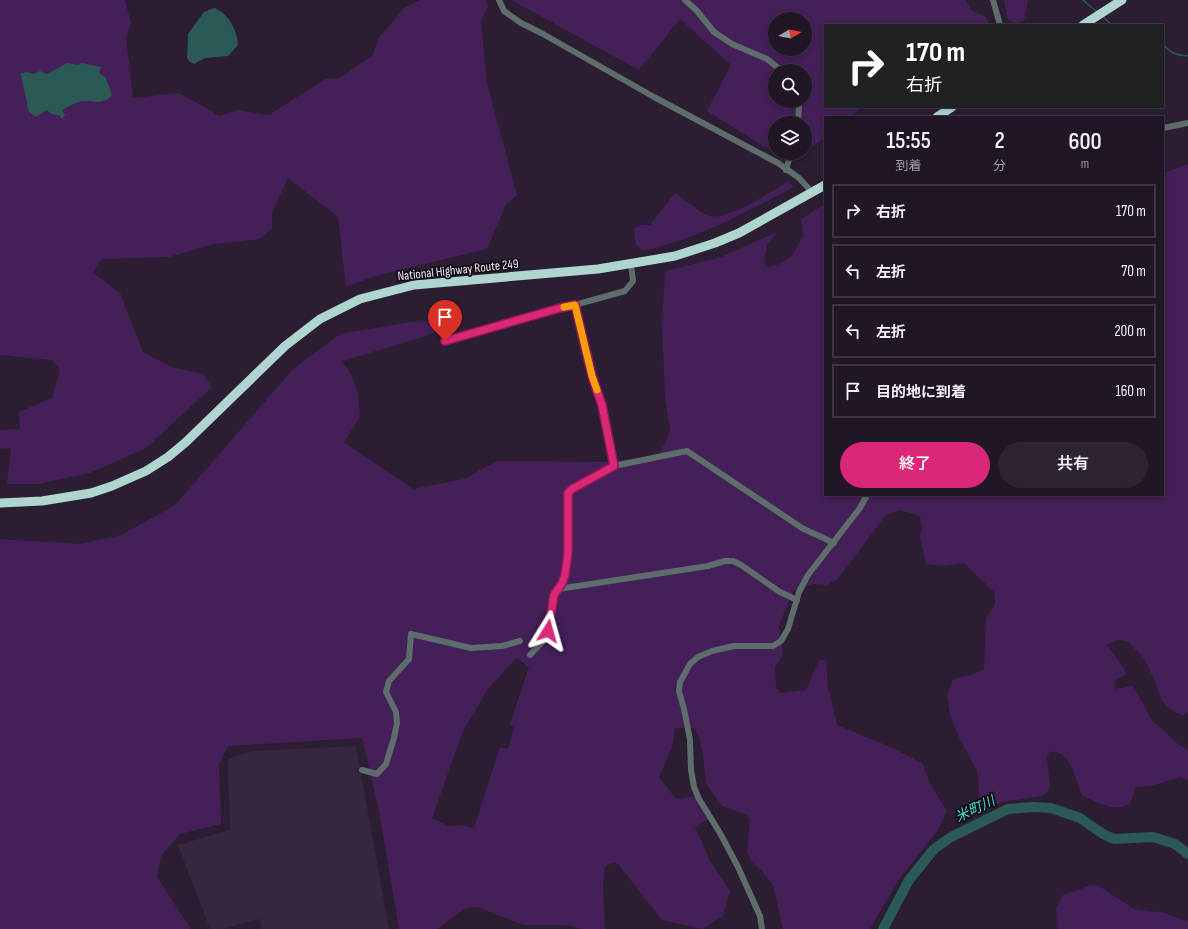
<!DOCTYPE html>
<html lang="ja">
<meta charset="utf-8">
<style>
:root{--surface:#201626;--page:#2d2332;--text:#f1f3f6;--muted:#a29fa7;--line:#3d3543;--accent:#db2777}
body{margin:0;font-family:"Sofia Sans Condensed","Noto Sans JP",sans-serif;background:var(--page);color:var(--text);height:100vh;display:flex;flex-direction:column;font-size:15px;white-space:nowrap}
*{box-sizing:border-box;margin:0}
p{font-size:13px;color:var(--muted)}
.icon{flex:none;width:22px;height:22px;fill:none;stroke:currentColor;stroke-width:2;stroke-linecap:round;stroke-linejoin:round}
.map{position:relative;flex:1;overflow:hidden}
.sheet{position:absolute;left:824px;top:116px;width:340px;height:380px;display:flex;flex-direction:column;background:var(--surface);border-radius:0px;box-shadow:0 2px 6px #0003,0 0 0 1px var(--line)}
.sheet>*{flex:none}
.guide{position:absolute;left:824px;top:24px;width:340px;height:84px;border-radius:0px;box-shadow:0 2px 6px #0003,0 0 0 1px var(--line);background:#202124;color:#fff;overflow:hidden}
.needle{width:26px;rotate:80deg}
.fabs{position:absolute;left:768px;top:12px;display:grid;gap:8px}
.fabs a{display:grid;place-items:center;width:44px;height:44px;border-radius:50%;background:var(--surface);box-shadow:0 2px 6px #0003,0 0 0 1px var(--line);font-size:20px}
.pin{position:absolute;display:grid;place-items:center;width:34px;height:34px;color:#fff;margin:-41px -17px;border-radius:50% 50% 50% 0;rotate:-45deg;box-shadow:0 0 4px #0007}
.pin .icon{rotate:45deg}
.me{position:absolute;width:44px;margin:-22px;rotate:8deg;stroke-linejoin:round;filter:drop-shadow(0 0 3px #0008)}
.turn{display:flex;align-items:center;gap:14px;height:84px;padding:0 16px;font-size:18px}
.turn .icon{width:52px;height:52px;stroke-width:2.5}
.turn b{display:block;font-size:28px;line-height:34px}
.eta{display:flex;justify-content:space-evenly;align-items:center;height:68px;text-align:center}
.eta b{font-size:24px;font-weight:600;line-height:28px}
.action{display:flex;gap:8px;margin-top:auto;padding:8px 16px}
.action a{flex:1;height:46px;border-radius:24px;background:var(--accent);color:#fff;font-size:16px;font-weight:600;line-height:46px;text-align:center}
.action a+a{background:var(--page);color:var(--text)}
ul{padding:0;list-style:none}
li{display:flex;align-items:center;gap:12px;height:54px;margin:0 8px 6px;padding:0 8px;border:2px solid var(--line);border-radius:0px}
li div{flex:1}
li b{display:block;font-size:15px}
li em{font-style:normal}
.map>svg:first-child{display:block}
.built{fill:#362640}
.green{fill:#441f58;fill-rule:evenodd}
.water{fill:#2b5955}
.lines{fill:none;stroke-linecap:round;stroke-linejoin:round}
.stream{stroke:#2b5955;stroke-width:1.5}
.river{stroke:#2b5955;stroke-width:10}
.minor{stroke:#5e6d6b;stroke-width:6}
.highway{stroke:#afd5d0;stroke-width:9}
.route-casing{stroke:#8e194d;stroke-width:10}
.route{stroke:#db2777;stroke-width:7}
.slow{stroke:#f59e0b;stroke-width:7}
.labels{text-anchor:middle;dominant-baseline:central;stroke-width:3.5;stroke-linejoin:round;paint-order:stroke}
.street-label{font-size:13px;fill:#eee6f3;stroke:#100b14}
.water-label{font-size:14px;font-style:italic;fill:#42ded0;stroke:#100b14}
</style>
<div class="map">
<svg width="1188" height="929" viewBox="0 0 1188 929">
<rect width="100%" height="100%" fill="#2b1e32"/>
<!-- built -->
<polygon class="built" points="356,746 389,929 262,929 260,919 222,929 210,929 178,845 230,830 228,759 252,751"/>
<!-- green -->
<g class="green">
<polygon points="0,0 125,0 131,23 126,37 133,98 179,93 220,116 237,110 269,115 325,79 340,78 373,55 378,39 404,8 420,0 486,0 488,6 481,21 487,83 517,195 506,205 487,249 375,276 346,287 338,217 288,178 272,213 272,228 260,239 214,244 169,257 101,259 93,273 120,293 143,352 171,367 203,374 212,387 146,448 90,473 38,484 7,484 11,448 0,449 0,430 20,429 19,412 52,398 60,370 52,360 0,355"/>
<path d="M 511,0 L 966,0 L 971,10 L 986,17 L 989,25 L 825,25 L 825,107 L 863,107 L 858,110 L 851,117 L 825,117 L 825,138 L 805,151 L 805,123 L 775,123 L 775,153 L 802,153 L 796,157 L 784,159 L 707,111 L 731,65 L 680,19 L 639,70 ZM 775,19 L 805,19 L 805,49 L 775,49 ZM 775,71 L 805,71 L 805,101 L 775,101 Z"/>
<polygon points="1004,0 1028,0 1024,21 1017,24 1008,20"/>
<path d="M 1188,164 L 1188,712 L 1183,715 L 1174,712 L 1162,701 L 1152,675 L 1143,657 L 1127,641 L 1117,640 L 1107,645 L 1124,668 L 1126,674 L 1114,681 L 1115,689 L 1133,686 L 1152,720 L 1179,745 L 1188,750 L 1188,780 L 1181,777 L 1151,786 L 1136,787 L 1130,804 C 1114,813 1096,802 1082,795 C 1075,779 1071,748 1049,752 L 1047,759 L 1050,786 L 1048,791 L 1042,796 L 1007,801 L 990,806 L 980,804 L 977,770 L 961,742 L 950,715 L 947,696 L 953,679 L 974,674 L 984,669 L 986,618 L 995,605 L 995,593 L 964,563 L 943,566 L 926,564 L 920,537 L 922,529 L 920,516 L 899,510 L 885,516 L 838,579 L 827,585 L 813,584 L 793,591 L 779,626 L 783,655 L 775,667 L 776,687 L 780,693 L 806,690 L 819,660 L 826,660 L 828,686 L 837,725 L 893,748 L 923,764 L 930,784 L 947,811 L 937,831 L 900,878 L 870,929 L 783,929 L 773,885 L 762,871 L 752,862 L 747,853 L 750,819 L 747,815 L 722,806 L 710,789 L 706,783 L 703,754 L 699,737 L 694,728 L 675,728 L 672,748 L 659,777 L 676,799 L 701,795 L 713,816 L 695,827 L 710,861 L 730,891 L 723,916 L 703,929 L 662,920 L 618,864 L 612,863 L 605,867 L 603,885 L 605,929 L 581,929 L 573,926 L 555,925 L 524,925 L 477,907 L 466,908 L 437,929 L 399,929 L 379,811 L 362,738 L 228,746 L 219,764 L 221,824 L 180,834 L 161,856 L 157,877 L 191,929 L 0,929 L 0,539 L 80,544 L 121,535 L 175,505 L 293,369 L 337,336 L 344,333 L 411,322 L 464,319 L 420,338 L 342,361 L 351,374 L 358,392 L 360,417 L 344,442 L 413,489 L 464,479 L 497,461 L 604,462 L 659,456 L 670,430 L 665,398 L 662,324 L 665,271 L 721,257 L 777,232 L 767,245 L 764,262 L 769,267 L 777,265 L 791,257 L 803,236 L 801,219 L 825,204 L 825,495 L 1163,495 L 1163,173 ZM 516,658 L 529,667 L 510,724 L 514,728 L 508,749 L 500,747 L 474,828 L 461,825 L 449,826 L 432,818 L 463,731 L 488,689 Z"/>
<path d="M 788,181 L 794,187 C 745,212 696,240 642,251 L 636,245 L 634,229 L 642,225 L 650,225 L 675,193 C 683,198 701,214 709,216 C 727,221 773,191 788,181 Z"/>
<polygon points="1092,885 1099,886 1134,909 1165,913 1188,922 1188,929 1058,929 1056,908 1063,895"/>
</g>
<!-- water -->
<g class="water">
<path d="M 214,8 C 229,13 237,31 238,45 L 228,56 L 205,58 L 194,64 L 190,62 L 187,58 L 188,34 L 204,12 Z"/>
<path d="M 67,63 L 78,65 L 82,63 L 101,67 L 99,73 L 106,78 L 112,95 C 102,106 95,100 83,101 C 76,102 68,107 62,110 L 65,115 L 62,119 L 59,115 L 51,114 L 47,110 L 36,117 L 28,111 C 27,97 22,86 21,73 L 28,72 L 33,74 L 40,71 L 47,74 Z"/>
</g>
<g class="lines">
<!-- stream -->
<g class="stream">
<polyline points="1083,0 1097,12"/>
<polyline points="1103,17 1112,25"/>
<path d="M 1163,44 C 1170,53 1176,55 1188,56"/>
</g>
<!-- river -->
<polyline class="river" points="883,929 909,880 934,849 951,837 1008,809 1033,807 1051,808 1080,818 1103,834 1114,839 1153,837 1175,844 1188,854"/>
<!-- minor -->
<g class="minor">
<polyline points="499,0 504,11 521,23 543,34 654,97 778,163 799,178 812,192"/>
<polyline points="685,0 697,11 714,32 732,44 767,59 782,71"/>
<polyline points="993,0 1000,25"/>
<polyline points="797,101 799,108 798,123"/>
<polyline points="1163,128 1188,123"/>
<polyline points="786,170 791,153"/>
<polyline points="575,305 591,376 602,405 614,466"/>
<polyline points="445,341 625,291 633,281 631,264"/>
<polyline points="558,589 708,566 725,561 733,561 741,565 780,592 797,600"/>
<polyline points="530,655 546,638 554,595 562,583 565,575 568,553 569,527 568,493 572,489 614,466 687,451 802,528 834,543"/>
<polyline points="362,770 377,774 386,764 394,738 397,723 396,712 386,692 389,681 409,659 411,634 471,648 502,646 520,641"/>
<polyline points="762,929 760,916 738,867 720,833 699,799 694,787 691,770 690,740 684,709 679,691 680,682 690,664 698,657 712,651 734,646 773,646 781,641 788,629 799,592 808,575 860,508 867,495"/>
</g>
<!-- highway -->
<g class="highway">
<polyline points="1083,25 1122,0"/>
<polyline points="937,117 952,107"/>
<polyline points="0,503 42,501 91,493 112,486 146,471 168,457 186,442 285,346 320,319 360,299 414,285 598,269 675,256 715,243 739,233 825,185"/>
</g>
</g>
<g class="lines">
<!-- route casing -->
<g class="route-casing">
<polyline id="route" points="445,341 560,308 575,305 592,376 602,405 614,466 572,489 568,493 568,553 565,575 562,583 554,595 548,631"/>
</g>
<!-- route -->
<use href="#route" class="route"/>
<!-- slow -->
<polyline class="slow" points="564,307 575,305 592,376 597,390"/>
</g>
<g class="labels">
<!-- street labels -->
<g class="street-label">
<text transform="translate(458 270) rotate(-6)">National Highway Route 249</text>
</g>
<!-- water labels -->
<g class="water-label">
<text transform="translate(975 809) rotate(-26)">米町川</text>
</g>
</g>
</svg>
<div class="fabs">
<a><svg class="needle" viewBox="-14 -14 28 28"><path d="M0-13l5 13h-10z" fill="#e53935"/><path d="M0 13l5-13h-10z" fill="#a29fa7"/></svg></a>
<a><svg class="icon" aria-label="search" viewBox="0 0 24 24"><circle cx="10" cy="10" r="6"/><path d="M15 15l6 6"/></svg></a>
<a><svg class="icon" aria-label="layers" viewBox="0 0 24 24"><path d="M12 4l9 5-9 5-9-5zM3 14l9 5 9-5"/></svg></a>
</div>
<div class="pin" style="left:445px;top:341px;background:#d93025"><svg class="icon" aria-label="arrive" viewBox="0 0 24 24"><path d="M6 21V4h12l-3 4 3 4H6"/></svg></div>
<svg class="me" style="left:548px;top:631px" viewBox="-20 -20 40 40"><path d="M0-17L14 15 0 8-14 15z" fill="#db2777" stroke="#fff" stroke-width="4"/></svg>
<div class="guide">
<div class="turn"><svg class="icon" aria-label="right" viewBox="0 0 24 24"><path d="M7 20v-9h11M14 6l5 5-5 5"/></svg><div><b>170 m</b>右折</div></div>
</div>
<section class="sheet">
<div class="eta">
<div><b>15:55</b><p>到着</p></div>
<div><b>2</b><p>分</p></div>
<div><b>600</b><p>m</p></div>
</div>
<ul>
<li><svg class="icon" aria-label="right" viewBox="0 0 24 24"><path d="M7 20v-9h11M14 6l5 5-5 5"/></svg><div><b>右折</b></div><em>170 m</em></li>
<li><svg class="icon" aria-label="left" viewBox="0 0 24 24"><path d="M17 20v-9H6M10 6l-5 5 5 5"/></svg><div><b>左折</b></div><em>70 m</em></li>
<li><svg class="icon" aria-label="left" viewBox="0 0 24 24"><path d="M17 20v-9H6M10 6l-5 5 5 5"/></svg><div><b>左折</b></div><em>200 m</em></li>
<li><svg class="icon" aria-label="arrive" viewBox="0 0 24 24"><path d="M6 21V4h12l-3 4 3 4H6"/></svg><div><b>目的地に到着</b></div><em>160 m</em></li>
</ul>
<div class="action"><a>終了</a><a>共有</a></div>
</section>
</div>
